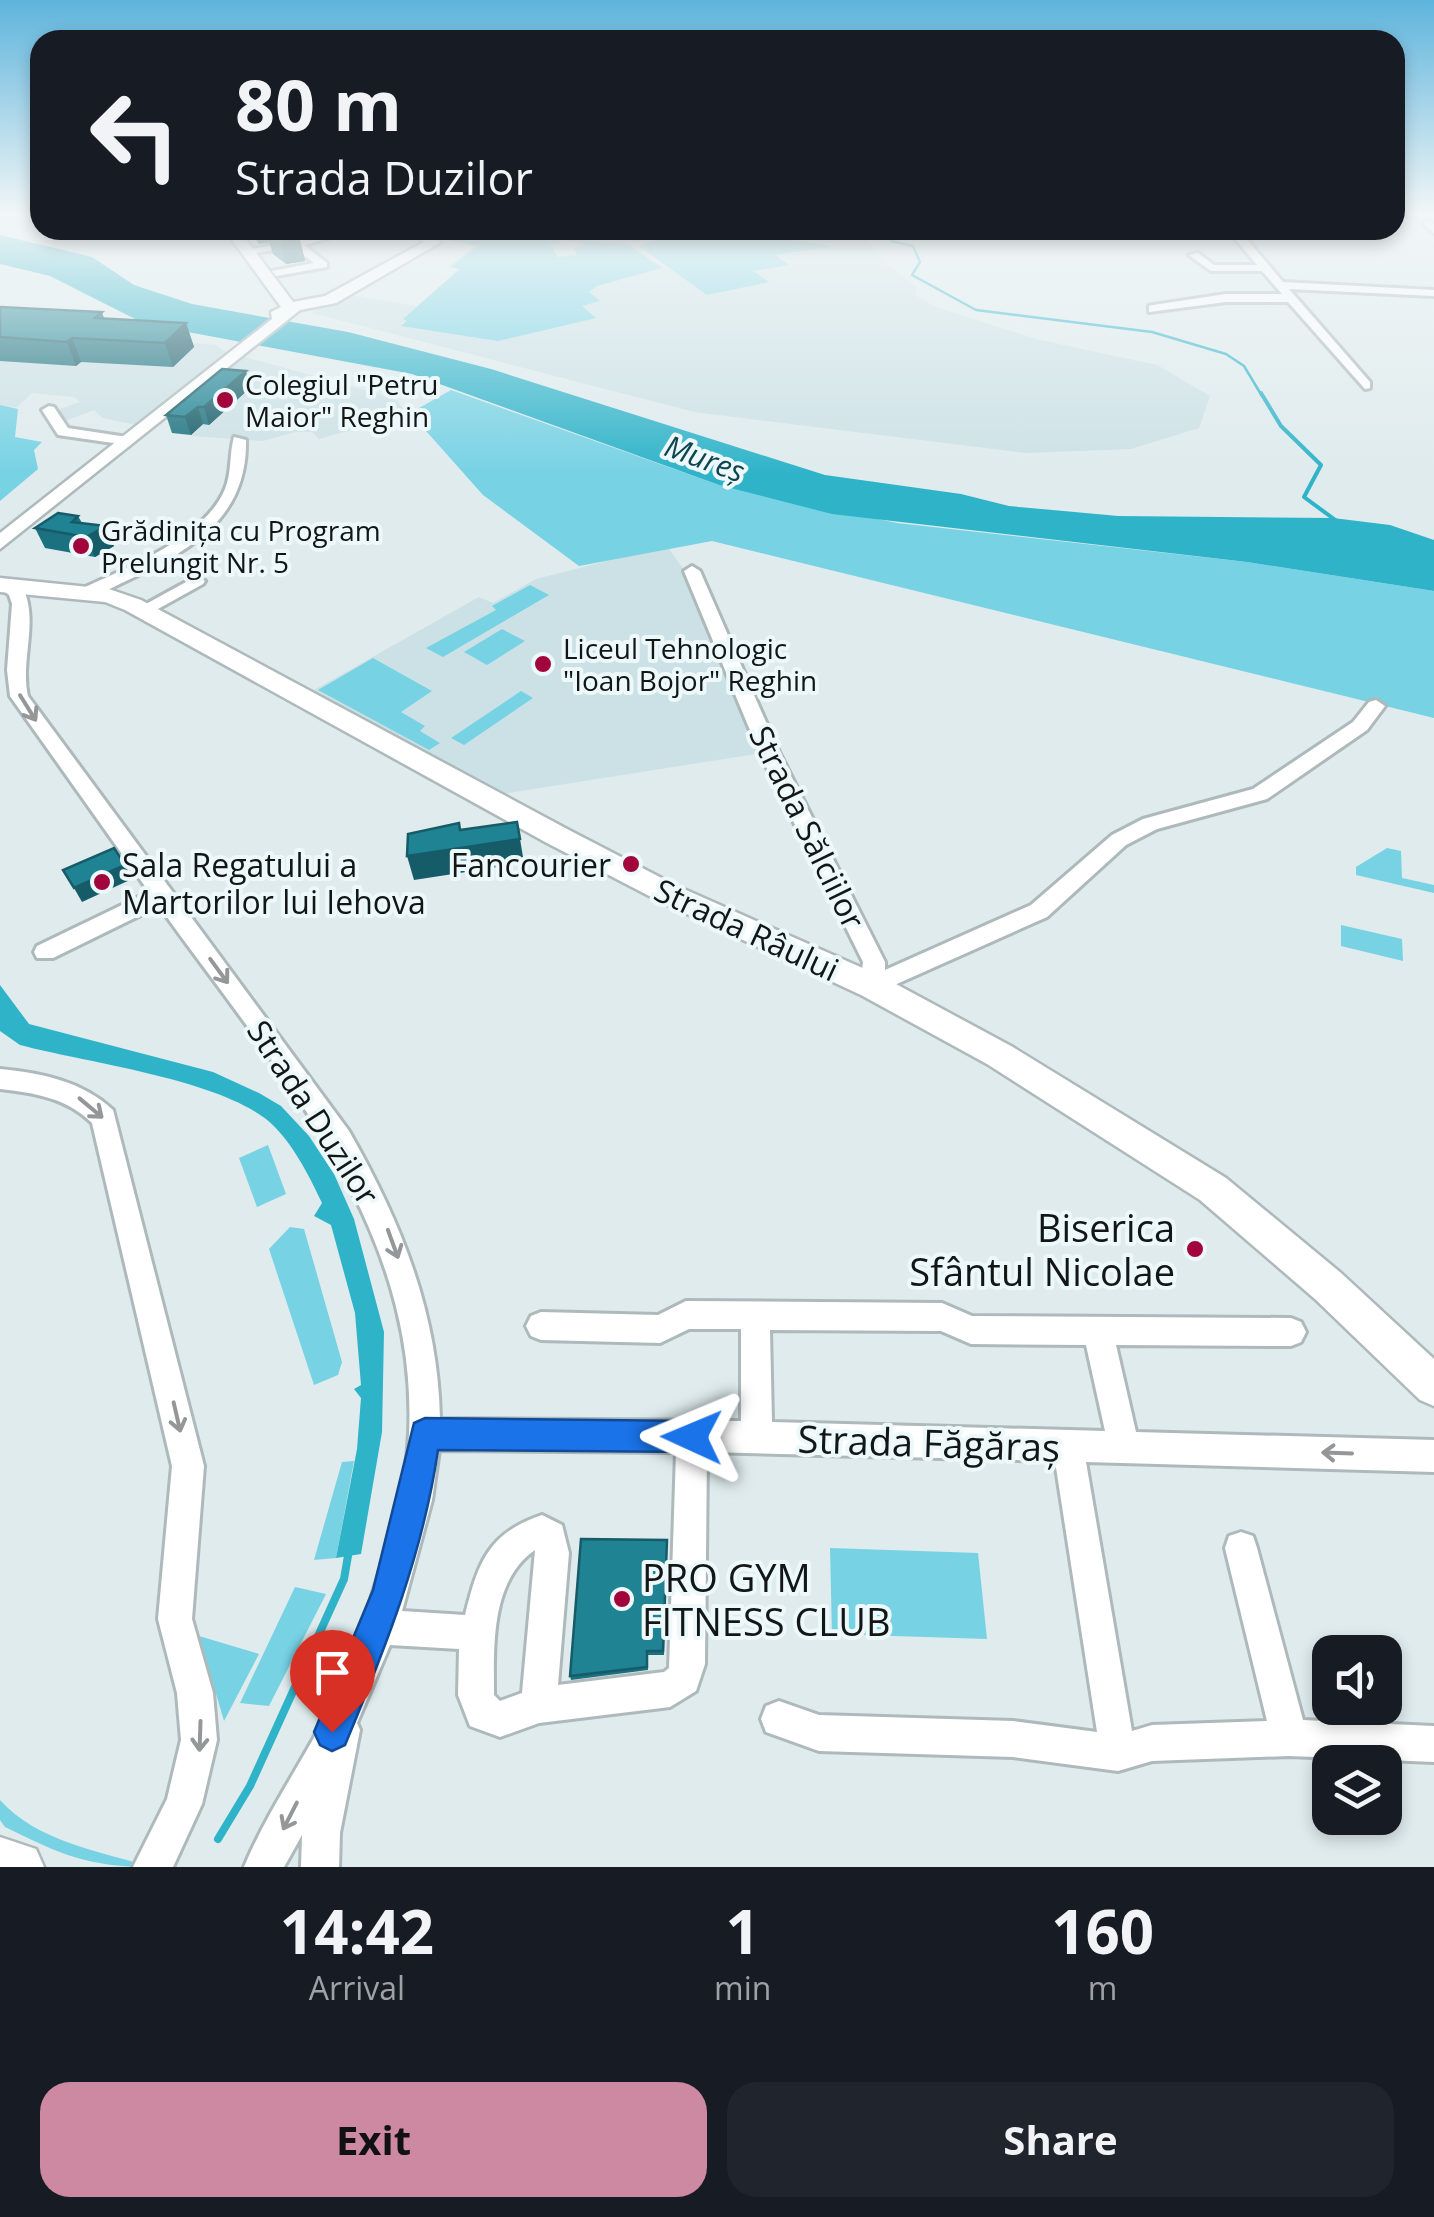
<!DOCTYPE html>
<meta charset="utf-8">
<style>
:root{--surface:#171b24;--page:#20242c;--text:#f1f3f6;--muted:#9ea1a6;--accent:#cd88a2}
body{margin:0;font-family:"Open Sans",sans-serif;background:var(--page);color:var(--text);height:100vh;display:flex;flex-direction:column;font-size:38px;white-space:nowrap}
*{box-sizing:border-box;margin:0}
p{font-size:32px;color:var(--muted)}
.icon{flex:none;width:55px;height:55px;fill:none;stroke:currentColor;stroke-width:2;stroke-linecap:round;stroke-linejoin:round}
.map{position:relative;height:1867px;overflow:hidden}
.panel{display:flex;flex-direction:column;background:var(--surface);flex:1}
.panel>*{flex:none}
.banner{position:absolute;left:30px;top:30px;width:1375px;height:210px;border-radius:30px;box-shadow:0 5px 15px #0003;background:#171b24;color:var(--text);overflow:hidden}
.buttons{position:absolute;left:1312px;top:1635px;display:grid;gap:20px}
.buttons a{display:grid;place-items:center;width:90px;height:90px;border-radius:20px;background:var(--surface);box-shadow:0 5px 15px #0003;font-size:50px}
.pin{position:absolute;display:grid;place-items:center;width:85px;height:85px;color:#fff;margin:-102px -42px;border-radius:50% 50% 50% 0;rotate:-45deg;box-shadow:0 0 10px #0007}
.pin .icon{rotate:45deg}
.me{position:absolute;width:110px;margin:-55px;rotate:271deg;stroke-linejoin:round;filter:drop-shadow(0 0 8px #0008)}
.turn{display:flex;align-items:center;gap:35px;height:210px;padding:0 40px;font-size:45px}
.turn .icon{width:130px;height:130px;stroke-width:2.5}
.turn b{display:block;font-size:70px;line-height:85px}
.eta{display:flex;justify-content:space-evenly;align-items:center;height:170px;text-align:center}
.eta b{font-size:60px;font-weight:700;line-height:70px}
.button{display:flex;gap:20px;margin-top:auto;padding:20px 40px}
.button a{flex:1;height:115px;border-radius:30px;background:var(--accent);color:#111;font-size:40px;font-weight:700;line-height:115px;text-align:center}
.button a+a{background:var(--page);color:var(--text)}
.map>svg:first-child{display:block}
.built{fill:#cce1e5}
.green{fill:#77d2e4}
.water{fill:#2fb3c9}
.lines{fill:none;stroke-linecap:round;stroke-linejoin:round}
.stream-far2{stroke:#2fb3c9;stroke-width:2.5}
.stream-far1{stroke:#2fb3c9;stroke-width:4}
.stream{stroke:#2fb3c9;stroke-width:8}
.minor-casing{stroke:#aeb9bb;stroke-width:6}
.major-casing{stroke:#aeb9bb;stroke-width:5}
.minor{fill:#fff;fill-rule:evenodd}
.major{fill:#fff;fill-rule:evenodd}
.wall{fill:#1b717f}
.shaded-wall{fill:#165c68}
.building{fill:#1f8394;stroke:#165c68;stroke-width:2.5}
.oneway{stroke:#949697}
.route{fill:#1a73e8;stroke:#114b97;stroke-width:2.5}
.poi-dot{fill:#a2053c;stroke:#ecf8fa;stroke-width:4}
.labels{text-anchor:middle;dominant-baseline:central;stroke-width:8;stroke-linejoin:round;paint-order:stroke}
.far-poi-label{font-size:28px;fill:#121617;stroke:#ecf8fa;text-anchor:start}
.far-water-label{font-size:30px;font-style:italic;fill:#0e464f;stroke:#ecf8fa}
.street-label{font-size:32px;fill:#121617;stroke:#ecf8fa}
.poi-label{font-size:32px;fill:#121617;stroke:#ecf8fa;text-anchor:start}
.near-poi-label{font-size:38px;fill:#121617;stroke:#ecf8fa;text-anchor:end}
.near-street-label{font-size:38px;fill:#121617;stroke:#ecf8fa}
</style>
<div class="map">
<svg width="1434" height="1867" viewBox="0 0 1434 1867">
<rect width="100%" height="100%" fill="#dfebed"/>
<!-- built -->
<g class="built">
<polygon points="426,230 861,230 884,262 917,287 915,295 936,307 1036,339 1157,365 1210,396 1199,428 1131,449 1026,453 694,412 312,313 348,295 417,306 458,269 448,267 456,259 475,246 446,240"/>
<polygon points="0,324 216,345 226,352 136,425 103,418 94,410 65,421 57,410 80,402 75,397 32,393 17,407 0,406"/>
<polygon points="245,357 379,394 396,400 408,414 319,439 312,432 296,432 263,441 191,436 203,425 168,421"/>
<polygon points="667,546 686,573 762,753 502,794 314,690 479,597 493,603 536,579"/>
</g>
<!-- green -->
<g class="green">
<polygon points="484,235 558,239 560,243 550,244 558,257 577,255 573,248 585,246 579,240 629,245 662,268 597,286 589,292 600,301 582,306 596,318 498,341 401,326 407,321 403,319 460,269 450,267 477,246 449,240"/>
<polygon points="670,236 760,236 834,246 775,255 789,265 753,271 769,282 707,295 639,246"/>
<polygon points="451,390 719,485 897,523 1247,562 1434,591 1434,718 712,541 579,566 483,495 410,413"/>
<polygon points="0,405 18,409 15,437 42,442 34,450 38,469 0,501"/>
<polygon points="530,585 549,595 443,657 426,648 496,610 492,606"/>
<polygon points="502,629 525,641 487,665 464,652"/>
<polygon points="373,658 432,691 401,712 425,726 420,731 440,743 429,750 318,690"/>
<polygon points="521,691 533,698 464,745 451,738"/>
<polygon points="1387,848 1401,851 1402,878 1434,885 1434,893 1356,875 1356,867"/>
<polygon points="1341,925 1402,939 1403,961 1341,946"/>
<polygon points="268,1145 286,1194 257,1207 239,1158"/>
<polygon points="290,1227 304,1229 342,1362 338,1375 314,1385 269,1249"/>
<polygon points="354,1461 336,1558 314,1560 342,1462"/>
<polygon points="830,1548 978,1553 987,1639 832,1634"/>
<polygon points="295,1587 326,1594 269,1706 240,1703"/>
<polygon points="199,1636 259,1654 224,1721"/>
<path d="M 0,1800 C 36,1841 101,1852 152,1867 C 88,1867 62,1855 5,1827 L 0,1820 Z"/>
</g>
<!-- water -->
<g class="water">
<polygon points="0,235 92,257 134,285 192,304 348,332 491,369 825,475 961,494 1009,506 1118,516 1333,518 1390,525 1434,540 1434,591 1247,562 832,514 719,485 412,374 145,324 50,276 0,264"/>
<path d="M 0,985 L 29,1024 L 213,1072 L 259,1093 L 281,1106 L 309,1136 L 334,1174 L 354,1219 L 384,1332 L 382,1432 L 361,1554 L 336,1558 L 357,1449 L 361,1398 L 354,1389 L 361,1385 L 355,1313 L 331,1225 L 314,1216 L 322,1203 C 309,1175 290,1138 266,1119 C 212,1078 88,1063 20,1045 L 0,1031 Z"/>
</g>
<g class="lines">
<!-- stream-far2 -->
<polyline class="stream-far2" points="885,230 891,241 913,246 920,262 912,275 976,310 1152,332 1226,354 1244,366 1262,396"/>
<!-- stream-far1 -->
<polyline class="stream-far1" points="1261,393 1281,426 1321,465 1304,497 1338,522"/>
<!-- stream -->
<polyline class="stream" points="218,1839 250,1786 344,1579 349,1550"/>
<!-- minor casing -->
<g class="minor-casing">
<g id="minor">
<polygon points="1428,221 1434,224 1434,233 1423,224"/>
<polygon points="313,230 323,230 329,238 304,245 327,263 327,267 276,276 272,271 314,263 293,247 248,254 243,251 317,236"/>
<polygon points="380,230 392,230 392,231 387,234"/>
<polygon points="1228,230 1239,230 1283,282 1434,290 1434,296 1289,289 1370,382 1370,388 1365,389 1288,302 1226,302 1149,312 1149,306 1153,305 1226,294 1282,294 1262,271 1211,271 1189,255 1198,253 1214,265 1257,265"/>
<polygon points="49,406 54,407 68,428 127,437 134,441 127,445 58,435 42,410"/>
<path d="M 234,437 L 246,440 C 248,534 165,561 93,597 L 81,597 L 81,589 C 126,568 205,538 225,489 C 232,472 229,454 234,437 Z"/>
<polygon points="692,566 700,571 779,752 885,962 885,970 1031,905 1112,835 1143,819 1253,789 1353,722 1369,702 1376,700 1385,706 1367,730 1267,799 1157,829 1126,845 1047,917 872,995 864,992 860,986 863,962 759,752 684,571"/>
<polygon points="197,576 205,581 203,584 149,614 143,615 135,610"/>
<path d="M 7,581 L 23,588 C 39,622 20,660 28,696 L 349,1131 C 401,1222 438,1313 440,1419 L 741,1421 L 741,1329 L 689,1329 L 660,1343 L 541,1340 L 531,1336 L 526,1326 L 531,1316 L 541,1312 L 658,1315 L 686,1301 L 942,1303 L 972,1316 L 1291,1318 L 1301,1322 L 1306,1332 L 1301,1342 L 1291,1346 L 1116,1345 L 1136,1432 L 1434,1440 L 1434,1472 L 1086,1462 L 1132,1731 L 1152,1725 L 1267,1721 L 1225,1548 L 1229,1536 L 1241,1532 L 1253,1536 L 1257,1548 L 1303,1720 L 1434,1726 L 1434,1762 L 1289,1756 L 1152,1761 L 1118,1771 L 1013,1757 L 819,1751 L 766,1732 L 761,1719 L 766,1706 L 779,1701 L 819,1715 L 1013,1721 L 1097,1732 L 1055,1461 L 707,1452 L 705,1664 L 696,1691 L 670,1707 L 539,1723 L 500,1737 L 470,1726 L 458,1695 L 459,1649 L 390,1645 L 357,1723 L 360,1730 L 340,1833 L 339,1867 L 301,1867 L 302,1835 L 284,1867 L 244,1867 C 277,1788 339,1714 362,1630 C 379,1567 406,1503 409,1434 C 419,1224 273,1066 159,906 L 53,958 L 37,958 L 34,952 L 37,946 L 149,892 L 10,696 L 7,670 L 12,604 L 9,595 L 0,588 L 1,582 ZM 770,1330 L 941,1331 L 971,1344 L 1086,1345 L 1105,1431 L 772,1422 ZM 439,1450 L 676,1452 L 669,1668 L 664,1672 L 558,1685 L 569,1553 L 562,1525 L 542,1515 C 488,1533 478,1563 465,1615 L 402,1611 L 432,1500 ZM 535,1550 L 522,1693 L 500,1701 L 494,1695 C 494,1647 490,1581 535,1550 Z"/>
<path d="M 0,1069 C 41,1073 82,1081 113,1110 L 204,1466 L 192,1619 L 213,1693 L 217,1740 L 202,1804 L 173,1867 L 133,1867 L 167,1799 L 181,1740 L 177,1693 L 158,1619 L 172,1466 L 92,1123 C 67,1098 35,1093 0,1089 Z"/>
</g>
</g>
<!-- major casing -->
<g class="major-casing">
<g id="major">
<polygon points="225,230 239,230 293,302 325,296 424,242 410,230 426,230 441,242 336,303 300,310 0,549 0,533 272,319 271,312 281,307"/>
<polygon points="0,578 109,589 141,600 567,829 677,886 883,977 1011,1046 1226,1178 1341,1273 1434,1359 1434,1406 1420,1400 1315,1299 1200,1200 987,1064 861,995 657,900 547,843 125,610 105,602 0,592"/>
<polygon points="0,1837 36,1849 44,1867 0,1867"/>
</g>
</g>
<!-- minor -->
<use href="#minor" class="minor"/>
<!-- major -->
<use href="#major" class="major"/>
</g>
<!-- wall -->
<g class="wall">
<polygon points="249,230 304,230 305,235 299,236 305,261 286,264 273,254 269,242 259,244"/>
<polygon points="0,307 102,312 104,318 186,323 194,347 173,367 81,362 76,366 0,361"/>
<polygon points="250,388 209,425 203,424 191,435 172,433 166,415"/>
<polygon points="78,516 82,523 114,546 95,557 45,548 35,528"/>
<polygon points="667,1540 664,1655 648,1655 648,1670 571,1680 570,1676"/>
</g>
<!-- shaded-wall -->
<g class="shaded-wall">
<polygon points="255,230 266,230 269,242 259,244"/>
<polygon points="276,230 304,230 305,235 299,236 305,261 286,264 278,231"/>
<polygon points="186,323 194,347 173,367 165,343"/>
<polygon points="72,338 81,362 76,366 67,342"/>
<polygon points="246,371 250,388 209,425 204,407"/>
<polygon points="198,407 203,424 191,435 185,417"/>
<polygon points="106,526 114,546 95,557 86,537"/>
<polygon points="520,839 524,863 414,880 407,856"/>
<polygon points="125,865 132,879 82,902 74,888"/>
</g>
<!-- building -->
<g class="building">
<polygon points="0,307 102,312 95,318 186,323 165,343 72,338 67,342 0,337"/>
<polygon points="222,369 246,371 204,407 198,407 185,417 166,415"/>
<polygon points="58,513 78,516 72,522 106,526 86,537 35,528"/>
<polygon points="517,822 520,839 407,856 408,834 459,823 460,830"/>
<polygon points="114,848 125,865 74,888 63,870"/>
<polygon points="581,1539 667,1540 663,1651 647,1651 647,1667 570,1676"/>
</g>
<!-- one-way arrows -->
<defs><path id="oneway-shaft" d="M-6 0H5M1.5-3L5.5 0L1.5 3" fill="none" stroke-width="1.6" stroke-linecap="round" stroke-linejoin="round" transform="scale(2.5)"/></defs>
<g class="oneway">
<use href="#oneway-shaft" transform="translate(28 708) rotate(58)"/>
<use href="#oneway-shaft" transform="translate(219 971) rotate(54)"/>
<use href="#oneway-shaft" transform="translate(91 1108) rotate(40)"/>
<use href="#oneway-shaft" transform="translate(393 1244) rotate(70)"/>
<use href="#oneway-shaft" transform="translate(177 1417) rotate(77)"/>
<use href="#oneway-shaft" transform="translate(1337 1453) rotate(-178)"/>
<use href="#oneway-shaft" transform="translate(200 1736) rotate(92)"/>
<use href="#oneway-shaft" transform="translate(290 1816) rotate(117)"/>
</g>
<!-- sky -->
<linearGradient id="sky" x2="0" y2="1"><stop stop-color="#5eb4dc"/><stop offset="0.45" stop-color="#f1f6f7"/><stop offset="1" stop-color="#f1f6f7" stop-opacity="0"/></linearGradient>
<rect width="1434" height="474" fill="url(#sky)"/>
<!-- route -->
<path class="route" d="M 425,1418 L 692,1421 L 703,1426 L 708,1437 L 703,1448 L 692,1452 L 438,1450 C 423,1554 385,1649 345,1745 L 332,1751 L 320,1745 L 314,1732 L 373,1590 L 414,1423 Z"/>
<!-- markers -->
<g class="poi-dot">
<circle cx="225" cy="400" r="10"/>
<circle cx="81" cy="546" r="10"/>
<circle cx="543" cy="664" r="10"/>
<circle cx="631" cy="864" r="10"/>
<circle cx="102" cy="882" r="10"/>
<circle cx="1195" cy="1249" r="10"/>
<circle cx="622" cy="1599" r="10"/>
</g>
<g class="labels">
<!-- far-poi labels -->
<g class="far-poi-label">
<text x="245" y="384">Colegiul "Petru<tspan x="245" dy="32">Maior" Reghin</tspan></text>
<text x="101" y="530">Grădinița cu Program<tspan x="101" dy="32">Prelungit Nr. 5</tspan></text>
<text x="563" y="648">Liceul Tehnologic<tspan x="563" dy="32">"Ioan Bojor" Reghin</tspan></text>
</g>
<!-- far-water labels -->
<g class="far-water-label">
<text transform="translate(705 458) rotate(20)">Mureș</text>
</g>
<!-- street labels -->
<g class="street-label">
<text transform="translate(808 827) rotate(64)">Strada Sălciilor</text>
<text transform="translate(747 929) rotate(25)">Strada Râului</text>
<text transform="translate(314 1112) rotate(57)">Strada Duzilor</text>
</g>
<!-- poi labels -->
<g class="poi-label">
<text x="122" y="864">Sala Regatului a<tspan x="122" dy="37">Martorilor lui Iehova</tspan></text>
<text x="611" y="864" text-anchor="end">Fancourier</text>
</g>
<!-- near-poi labels -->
<g class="near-poi-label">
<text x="1175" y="1227">Biserica<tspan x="1175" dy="44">Sfântul Nicolae</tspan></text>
<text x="642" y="1577" text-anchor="start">PRO GYM<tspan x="642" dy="44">FITNESS CLUB</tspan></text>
</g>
<!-- near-street labels -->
<g class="near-street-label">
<text transform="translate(929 1442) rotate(2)">Strada Făgăraș</text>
</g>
</g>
</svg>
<div class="buttons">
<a><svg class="icon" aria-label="sound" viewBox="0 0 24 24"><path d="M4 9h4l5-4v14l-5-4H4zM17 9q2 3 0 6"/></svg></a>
<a><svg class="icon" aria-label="layers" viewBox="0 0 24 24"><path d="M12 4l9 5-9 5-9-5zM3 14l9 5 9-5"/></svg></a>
</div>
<div class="pin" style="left:332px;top:1732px;background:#d93025"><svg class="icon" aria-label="arrive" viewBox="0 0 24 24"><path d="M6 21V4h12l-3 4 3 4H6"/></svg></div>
<svg class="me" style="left:692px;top:1437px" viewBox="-20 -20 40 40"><path d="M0-17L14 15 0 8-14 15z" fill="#1a73e8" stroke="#fff" stroke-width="4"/></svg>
<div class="banner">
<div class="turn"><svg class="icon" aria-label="left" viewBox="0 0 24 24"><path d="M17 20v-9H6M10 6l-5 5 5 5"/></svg><div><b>80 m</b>Strada Duzilor</div></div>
</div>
</div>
<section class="panel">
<div class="eta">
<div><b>14:42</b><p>Arrival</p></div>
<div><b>1</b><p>min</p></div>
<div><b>160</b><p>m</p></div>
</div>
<div class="button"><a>Exit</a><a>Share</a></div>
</section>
